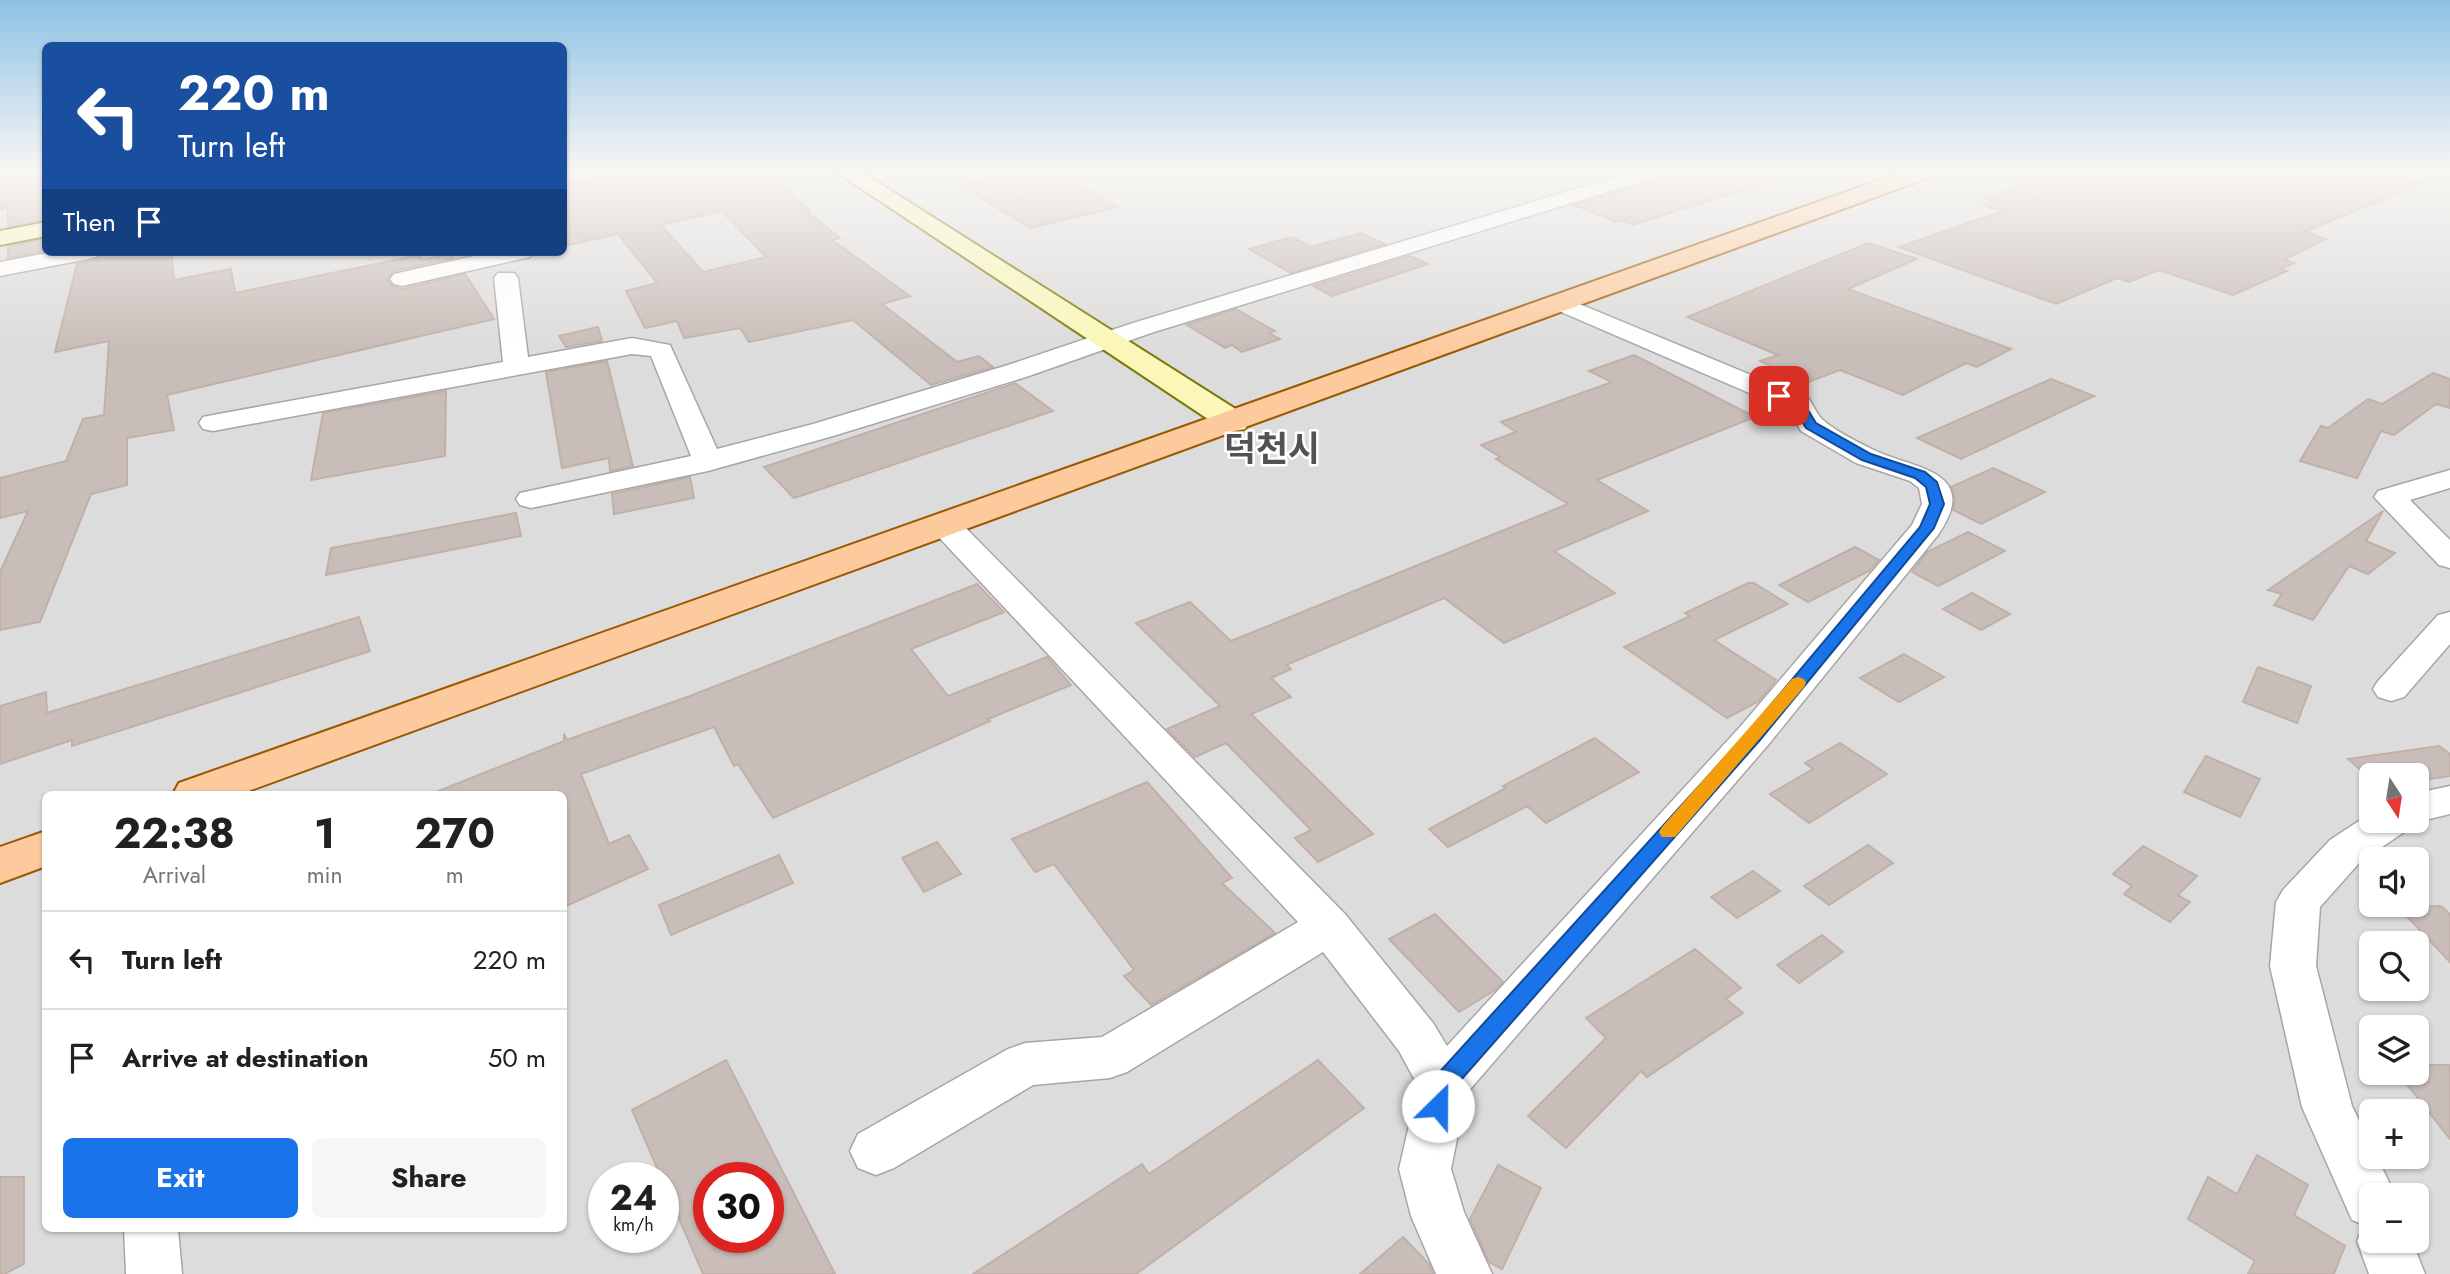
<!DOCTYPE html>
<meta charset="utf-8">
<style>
:root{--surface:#fff;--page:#f6f6f6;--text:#202124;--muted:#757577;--line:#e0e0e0;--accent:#1a73e8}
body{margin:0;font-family:Jost,"Noto Sans KR",sans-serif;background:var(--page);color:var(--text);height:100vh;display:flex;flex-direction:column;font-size:26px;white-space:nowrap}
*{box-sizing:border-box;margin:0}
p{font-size:23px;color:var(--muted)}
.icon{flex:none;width:38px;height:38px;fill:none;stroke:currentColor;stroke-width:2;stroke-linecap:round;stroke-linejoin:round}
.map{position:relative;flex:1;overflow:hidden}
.details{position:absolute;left:42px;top:791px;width:525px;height:441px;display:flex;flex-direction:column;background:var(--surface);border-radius:10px;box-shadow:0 2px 5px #0004}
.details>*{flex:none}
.hud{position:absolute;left:42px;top:42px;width:525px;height:214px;border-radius:10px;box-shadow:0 2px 5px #0004;background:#1a4fa0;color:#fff;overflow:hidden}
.needle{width:46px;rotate:168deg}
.fabs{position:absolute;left:2359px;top:763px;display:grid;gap:14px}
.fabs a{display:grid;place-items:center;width:70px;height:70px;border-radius:10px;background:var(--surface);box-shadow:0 2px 5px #0004;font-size:35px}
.speed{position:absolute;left:588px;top:1162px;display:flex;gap:14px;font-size:35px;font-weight:700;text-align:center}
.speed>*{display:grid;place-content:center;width:91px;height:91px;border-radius:50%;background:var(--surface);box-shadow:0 2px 5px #0004;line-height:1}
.speed small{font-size:18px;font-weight:400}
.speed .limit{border:10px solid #d22;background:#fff;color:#111}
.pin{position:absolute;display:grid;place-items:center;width:60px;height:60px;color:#fff;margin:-30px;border-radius:14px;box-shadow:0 4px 10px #0006}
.me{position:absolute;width:77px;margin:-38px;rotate:23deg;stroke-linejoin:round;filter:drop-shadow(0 0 5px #0008)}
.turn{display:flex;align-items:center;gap:24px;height:147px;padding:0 21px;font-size:32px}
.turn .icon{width:91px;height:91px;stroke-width:2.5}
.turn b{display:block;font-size:49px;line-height:60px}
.then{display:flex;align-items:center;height:66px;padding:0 21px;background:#0003;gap:14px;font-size:26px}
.eta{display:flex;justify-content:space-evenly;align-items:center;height:119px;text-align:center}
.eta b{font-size:42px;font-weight:700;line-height:49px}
.primary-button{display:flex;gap:14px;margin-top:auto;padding:14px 21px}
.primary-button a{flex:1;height:80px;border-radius:10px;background:var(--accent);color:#fff;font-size:28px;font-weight:700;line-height:80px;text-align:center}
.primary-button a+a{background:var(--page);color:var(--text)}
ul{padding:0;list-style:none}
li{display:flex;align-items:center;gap:21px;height:98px;padding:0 21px;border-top:2px solid var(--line)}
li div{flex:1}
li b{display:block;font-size:26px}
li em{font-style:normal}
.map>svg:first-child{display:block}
.residential{fill:#dddcdc;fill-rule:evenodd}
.building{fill:#c8bdb8;stroke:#c2b0a7;stroke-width:2;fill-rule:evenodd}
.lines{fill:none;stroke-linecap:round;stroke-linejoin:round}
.street-casing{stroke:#a6a6a6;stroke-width:3}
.secondary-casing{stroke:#777903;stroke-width:4}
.primary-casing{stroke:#9a5800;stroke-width:4}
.street{fill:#fff;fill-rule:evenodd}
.secondary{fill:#faf7b9;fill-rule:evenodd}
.primary{fill:#fdca9d;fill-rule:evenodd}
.route{fill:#1a73e8;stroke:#114b97;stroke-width:2}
.slow{fill:#f59e0b}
.labels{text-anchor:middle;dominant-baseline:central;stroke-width:5;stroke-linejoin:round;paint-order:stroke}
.town-label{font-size:35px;font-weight:bold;fill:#525252;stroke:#fff}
</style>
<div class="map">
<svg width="2450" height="1274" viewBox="0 0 2450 1274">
<rect width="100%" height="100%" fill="#f0ebe5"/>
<!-- residential -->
<path class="residential" d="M 0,171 L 45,171 L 46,252 L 564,252 L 564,171 L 2450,171 L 2450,1274 L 0,1274 ZM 2371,775 L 2417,775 L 2417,821 L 2371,821 ZM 46,794 L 564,794 L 564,1228 L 46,1228 ZM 2371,859 L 2417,859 L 2417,905 L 2371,905 ZM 2371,943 L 2417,943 L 2417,989 L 2371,989 ZM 2371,1027 L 2417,1027 L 2417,1073 L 2371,1073 ZM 2371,1111 L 2417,1111 L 2417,1157 L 2371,1157 ZM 604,1178 L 663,1178 L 663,1237 L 604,1237 ZM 709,1178 L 768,1178 L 768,1237 L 709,1237 ZM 2371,1195 L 2417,1195 L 2417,1241 L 2371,1241 Z"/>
<!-- building -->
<g class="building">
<polygon points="0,171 46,171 46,219 8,227 8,207 0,209"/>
<path d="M 634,171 L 765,171 L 809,210 L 806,211 L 840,238 L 832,240 L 910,296 L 882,304 L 957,362 L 979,356 L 993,367 L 931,385 L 853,320 L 749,342 L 740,328 L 684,338 L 677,321 L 645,328 L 626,291 L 657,283 L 618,234 L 564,246 L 564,184 ZM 722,211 L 766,257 L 703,272 L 661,225 Z"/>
<polygon points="1021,171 1054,171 1118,207 1030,228 960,185"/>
<polygon points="1675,171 1786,171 1787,176 1633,225 1622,220 1617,222 1573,205 1663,178"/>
<polygon points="2011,171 2144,171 2164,176 2177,171 2375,171 2421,183 2305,232 2326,239 2284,260 2294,263 2281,269 2287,271 2233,295 2159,270 2129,282 2117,278 2056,304 1899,247 2002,211 1983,205 1992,201 1986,199 2018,187"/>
<polygon points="1361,233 1385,244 1291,273 1249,249 1292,237 1311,247"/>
<polygon points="46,239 46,251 8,258 8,246"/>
<polygon points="1868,243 1917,259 1848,289 2011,349 1977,367 1966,363 1903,395 1840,370 1806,383 1760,361 1778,355 1687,317"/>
<polygon points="102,252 171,252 174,280 231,269 235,293 420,255 422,260 451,254 454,258 393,271 388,281 393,287 403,289 465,274 494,319 167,395 174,430 127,438 127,485 91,494 40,622 0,630 0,572 28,511 0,518 0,478 66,461 83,419 104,415 109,341 55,352 77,264 97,260"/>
<polygon points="1410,256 1428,264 1332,296 1313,286"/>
<polygon points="1236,309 1275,331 1269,333 1280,339 1242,352 1232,345 1225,348 1187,325"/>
<polygon points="598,327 602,341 566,347 559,336"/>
<polygon points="1634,355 1755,417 1597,480 1648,511 1554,551 1615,593 1504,643 1444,598 1286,665 1291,669 1271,678 1291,697 1251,714 1373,834 1318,862 1295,838 1311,830 1226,743 1195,757 1167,729 1220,706 1136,623 1190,602 1231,641 1568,504 1496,459 1500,457 1481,445 1516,432 1501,422 1612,382 1589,371"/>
<polygon points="607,361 633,466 610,471 609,458 562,468 546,372"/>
<polygon points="2433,373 2450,379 2450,408 2436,404 2394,435 2381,431 2357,478 2300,461 2321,426 2328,428 2368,399 2382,404"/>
<polygon points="2051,379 2094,396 1961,459 1917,438"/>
<polygon points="1015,383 1053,411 794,498 764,467"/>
<polygon points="446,391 445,456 311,480 323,413"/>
<polygon points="1993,468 2045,492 1981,524 1953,510 1955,498 1951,487"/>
<polygon points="690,477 694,498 614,514 612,494"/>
<polygon points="2383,511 2366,541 2395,553 2368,574 2349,566 2313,620 2274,605 2282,594 2268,590"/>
<polygon points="516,513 521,536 326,575 331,548"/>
<polygon points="1968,532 2005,551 1938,586 1912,572 1927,552"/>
<polygon points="1855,547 1879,560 1869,571 1808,602 1779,585"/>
<polygon points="1748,583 1754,583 1788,604 1714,640 1776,680 1759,701 1727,718 1624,647 1690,616 1685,613"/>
<polygon points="977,584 1004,612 911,649 948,696 1047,657 1071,685 988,719 990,721 773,818 738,764 734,766 714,727 581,774 609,844 629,835 648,869 564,907 564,794 431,794 564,741 564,734 567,740 690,696"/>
<polygon points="1972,593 2010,614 1981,630 1943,609"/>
<polygon points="359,617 370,651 72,746 72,740 0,764 0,706 46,692 47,713"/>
<polygon points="1904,654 1944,677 1899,702 1860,678"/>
<polygon points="2258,667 2311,686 2297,723 2243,702"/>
<polygon points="1595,738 1639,772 1546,823 1527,806 1448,847 1429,829 1506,788 1503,786"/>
<polygon points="1840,743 1887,774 1809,823 1770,794 1813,769 1805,763"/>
<polygon points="2439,746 2450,754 2450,776 2417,781 2417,775 2371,775 2371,779 2348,759"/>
<polygon points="2206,756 2260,779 2240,817 2184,792"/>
<polygon points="1147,782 1232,878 1222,883 1275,933 1151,1005 1124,976 1134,970 1054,864 1035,872 1012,839"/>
<polygon points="937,842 961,874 924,892 902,858"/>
<polygon points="1868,845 1893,863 1829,905 1804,886"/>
<polygon points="2143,846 2197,876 2178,895 2190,902 2170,922 2124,894 2132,886 2113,874"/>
<polygon points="779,855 793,883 671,935 659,905"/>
<polygon points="1753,871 1780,891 1737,918 1711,897"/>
<polygon points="2441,906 2450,914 2450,962 2398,907"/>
<polygon points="1435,914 1503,982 1495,990 1459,1012 1389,939"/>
<polygon points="1822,935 1843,952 1799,983 1777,965"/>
<polygon points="1695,949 1741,988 1726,999 1743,1013 1647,1077 1641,1071 1566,1148 1528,1116 1606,1038 1586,1018"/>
<path d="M 726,1060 L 786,1178 L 835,1274 L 703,1274 L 632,1110 ZM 709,1178 L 768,1178 L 768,1237 L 709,1237 Z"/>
<polygon points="1318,1060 1364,1108 1136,1274 973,1274 1142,1164 1149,1174"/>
<polygon points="2417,1065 2450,1065 2450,1139 2398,1073 2417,1073"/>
<polygon points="2257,1155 2308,1185 2294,1215 2345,1246 2334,1274 2248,1274 2255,1261 2188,1219 2208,1177 2237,1194"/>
<polygon points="1498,1165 1541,1188 1502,1269 1489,1262 1470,1219"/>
<polygon points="0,1177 24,1177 24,1264 4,1274 0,1274"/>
<polygon points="1403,1237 1429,1264 1433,1274 1360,1274"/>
</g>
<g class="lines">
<!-- street casing -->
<g class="street-casing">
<g id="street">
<polygon points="1635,171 1665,171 1662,175 1151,333 1026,377 833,436 708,471 531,508 520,505 516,499 520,493 691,456 651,356 632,354 213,431 203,429 199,423 203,417 213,415 503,362 494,278 498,273 514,273 518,278 528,357 632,338 670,345 717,449 813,424 1008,365 1133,323"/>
<polygon points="53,252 99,252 96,257 88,259 0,276 0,262"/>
<polygon points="492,252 533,252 530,257 402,286 394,284 390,279 394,274"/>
<path d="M 1560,296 L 1809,399 C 1813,405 1816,412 1820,417 C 1829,428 1863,445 1876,451 C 1915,469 1982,471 1938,535 L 1768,745 L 1466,1094 L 1451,1169 L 1464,1212 L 1492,1274 L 1436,1274 L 1411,1216 L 1399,1169 L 1418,1086 L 1399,1051 L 1323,952 L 1127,1072 L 1110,1078 L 1033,1085 L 894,1168 L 876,1175 L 858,1168 L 850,1151 L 858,1134 L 1008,1049 L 1025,1043 L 1102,1037 L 1298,922 L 934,532 L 929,525 L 934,518 L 945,516 L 956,518 L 1345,914 L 1433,1023 L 1447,1046 L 1740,727 L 1912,525 L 1922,504 L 1919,488 L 1910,481 L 1856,463 L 1801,431 L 1789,410 L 1552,308 L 1548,303 L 1552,298 Z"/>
<polygon points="2450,470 2450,488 2410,500 2450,540 2450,568 2439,565 2374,497 2378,491"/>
<polygon points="2450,612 2450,644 2404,697 2391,701 2378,697 2373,689 2378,681 2438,615"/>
<polygon points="2450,786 2450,814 2417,822 2414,821 2417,821 2417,793"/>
<polygon points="2371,813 2371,821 2410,821 2404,832 2360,862 2320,907 2316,966 2352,1106 2371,1145 2371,1157 2377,1157 2395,1195 2371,1195 2371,1241 2412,1241 2425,1274 2369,1274 2357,1241 2364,1225 2352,1220 2302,1107 2270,966 2276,902 2283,890 2330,840"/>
<polygon points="124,1228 178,1228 182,1274 126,1274"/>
</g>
</g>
<!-- secondary casing -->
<g class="secondary-casing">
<g id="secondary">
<polygon points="835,171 860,171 1245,415 1249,422 1245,429 1234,431 1223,429"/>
<polygon points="46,222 46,236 0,245 0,231"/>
</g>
</g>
<!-- primary casing -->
<g class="primary-casing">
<g id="primary">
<polygon points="1905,171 1936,171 1933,176 240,794 173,794 179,783"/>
<polygon points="46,831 46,866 0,883 0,847"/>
</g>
</g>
<!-- street -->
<use href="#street" class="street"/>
<!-- secondary -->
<use href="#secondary" class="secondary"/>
<!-- primary -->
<use href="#primary" class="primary"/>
</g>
<!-- sky -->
<linearGradient id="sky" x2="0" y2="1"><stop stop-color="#8dc2e4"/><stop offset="0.49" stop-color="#f8f6f3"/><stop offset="1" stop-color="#f8f6f3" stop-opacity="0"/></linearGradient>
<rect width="2450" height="349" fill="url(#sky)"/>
<!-- route -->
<polygon class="route" points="1779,393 1803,402 1816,423 1871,454 1925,472 1937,482 1944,504 1934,528 1760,740 1453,1089 1446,1113 1438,1116 1430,1113 1427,1106 1435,1077 1748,732 1920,527 1930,504 1926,487 1915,478 1862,460 1806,428 1794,408 1774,399 1774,394"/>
<!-- slow -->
<polygon class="slow" points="1798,677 1804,679 1806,683 1804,687 1675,837 1662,837 1659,832 1662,827 1792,679"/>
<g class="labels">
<!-- town labels -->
<g class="town-label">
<text x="1272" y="449">덕천시</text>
</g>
</g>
</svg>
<div class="fabs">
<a><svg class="needle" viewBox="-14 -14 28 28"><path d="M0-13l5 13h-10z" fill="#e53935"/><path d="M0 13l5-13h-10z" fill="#757577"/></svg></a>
<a><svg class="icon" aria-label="sound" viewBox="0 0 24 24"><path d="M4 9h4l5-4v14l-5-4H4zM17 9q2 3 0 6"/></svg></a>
<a><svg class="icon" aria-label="search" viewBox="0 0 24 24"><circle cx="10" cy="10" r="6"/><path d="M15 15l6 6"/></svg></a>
<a><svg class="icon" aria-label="layers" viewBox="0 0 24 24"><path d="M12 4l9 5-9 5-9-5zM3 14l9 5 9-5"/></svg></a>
<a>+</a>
<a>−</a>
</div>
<div class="speed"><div>24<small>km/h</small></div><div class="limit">30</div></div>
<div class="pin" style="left:1779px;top:396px;background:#d93025"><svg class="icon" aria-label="arrive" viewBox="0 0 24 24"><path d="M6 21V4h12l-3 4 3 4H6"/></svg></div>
<svg class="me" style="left:1438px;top:1106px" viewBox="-20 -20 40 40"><circle r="19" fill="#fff"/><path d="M0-13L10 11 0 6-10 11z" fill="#1a73e8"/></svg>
<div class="hud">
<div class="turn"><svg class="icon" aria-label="left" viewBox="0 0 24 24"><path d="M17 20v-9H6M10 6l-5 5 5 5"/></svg><div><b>220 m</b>Turn left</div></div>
<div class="then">Then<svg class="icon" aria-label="arrive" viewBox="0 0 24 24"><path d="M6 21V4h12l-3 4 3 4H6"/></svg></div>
</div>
<section class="details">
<div class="eta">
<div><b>22:38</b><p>Arrival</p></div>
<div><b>1</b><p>min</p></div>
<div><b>270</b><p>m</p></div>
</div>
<ul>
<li><svg class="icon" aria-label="left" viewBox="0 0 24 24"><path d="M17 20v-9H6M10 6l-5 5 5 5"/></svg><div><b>Turn left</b></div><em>220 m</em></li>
<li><svg class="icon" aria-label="arrive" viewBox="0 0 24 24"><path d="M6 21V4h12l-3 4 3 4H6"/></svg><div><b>Arrive at destination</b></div><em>50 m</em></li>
</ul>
<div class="primary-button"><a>Exit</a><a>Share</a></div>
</section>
</div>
